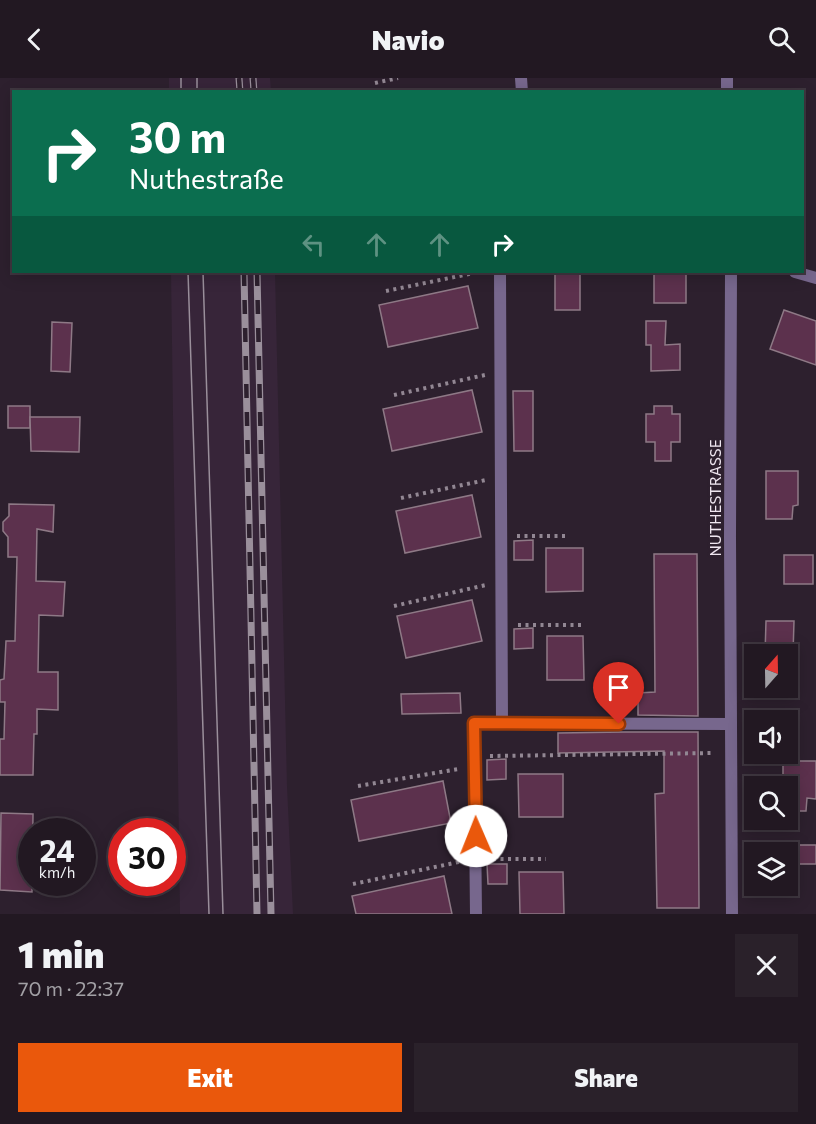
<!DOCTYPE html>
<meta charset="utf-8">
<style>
:root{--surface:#221822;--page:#2a212a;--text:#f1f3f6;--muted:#a2a0a5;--line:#3f3740;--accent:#ea580c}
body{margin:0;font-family:Commissioner,sans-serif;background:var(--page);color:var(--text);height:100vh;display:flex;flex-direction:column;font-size:22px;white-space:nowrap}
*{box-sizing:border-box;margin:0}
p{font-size:20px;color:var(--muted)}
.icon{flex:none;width:33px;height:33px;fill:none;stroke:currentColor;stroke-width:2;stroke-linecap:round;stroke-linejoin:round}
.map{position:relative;height:836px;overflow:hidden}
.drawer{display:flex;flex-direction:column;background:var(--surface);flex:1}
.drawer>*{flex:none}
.banner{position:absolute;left:12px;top:12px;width:792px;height:183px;border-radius:0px;box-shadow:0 3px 15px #0003,0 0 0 2px var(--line);background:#0b6e4f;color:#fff;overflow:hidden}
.needle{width:39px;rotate:20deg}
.controls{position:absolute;left:744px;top:566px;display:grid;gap:12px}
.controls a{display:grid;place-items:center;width:54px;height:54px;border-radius:0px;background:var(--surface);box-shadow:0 3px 15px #0003,0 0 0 2px var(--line);font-size:30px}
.speed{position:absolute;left:18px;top:740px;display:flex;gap:12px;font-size:30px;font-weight:700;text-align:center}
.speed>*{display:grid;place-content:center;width:78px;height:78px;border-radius:50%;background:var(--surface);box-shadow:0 3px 15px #0003,0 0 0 2px var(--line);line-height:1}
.speed small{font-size:15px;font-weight:400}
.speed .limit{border:9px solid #d22;background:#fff;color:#111}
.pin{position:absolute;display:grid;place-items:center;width:51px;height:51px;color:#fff;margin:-62px -26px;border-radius:50% 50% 50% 0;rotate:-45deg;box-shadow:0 0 6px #0007}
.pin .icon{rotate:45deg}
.me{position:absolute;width:66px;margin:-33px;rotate:359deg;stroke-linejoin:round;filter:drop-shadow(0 0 4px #0008)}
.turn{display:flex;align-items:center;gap:21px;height:126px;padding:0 18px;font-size:27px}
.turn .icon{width:78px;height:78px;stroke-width:2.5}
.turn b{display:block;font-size:42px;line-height:51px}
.lanes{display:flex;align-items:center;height:57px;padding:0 18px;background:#0003;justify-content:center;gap:30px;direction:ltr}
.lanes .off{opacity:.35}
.round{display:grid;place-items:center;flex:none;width:63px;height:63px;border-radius:0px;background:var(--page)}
.headline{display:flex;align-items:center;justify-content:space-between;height:102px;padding:0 18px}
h1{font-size:36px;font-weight:800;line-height:45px}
.cta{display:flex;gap:12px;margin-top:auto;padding:12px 18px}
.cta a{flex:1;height:69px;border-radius:0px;background:var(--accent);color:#fff;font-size:24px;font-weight:800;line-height:69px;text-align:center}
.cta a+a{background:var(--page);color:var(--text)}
header{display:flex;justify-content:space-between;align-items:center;height:78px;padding:0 18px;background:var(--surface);font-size:27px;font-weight:800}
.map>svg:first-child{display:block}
.built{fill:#372539}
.building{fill:#5c314d;stroke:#8e7986;stroke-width:1.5}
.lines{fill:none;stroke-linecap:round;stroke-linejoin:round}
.path{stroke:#928793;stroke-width:4;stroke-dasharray:3 4.5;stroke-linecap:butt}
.street{stroke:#77678d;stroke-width:12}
.tram{stroke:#9a8f9b;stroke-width:1.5}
.rail-casing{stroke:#9a8f9b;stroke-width:7}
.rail{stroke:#2d202e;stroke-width:4.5;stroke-dasharray:14;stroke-linecap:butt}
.route-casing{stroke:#983908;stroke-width:15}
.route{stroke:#ea580c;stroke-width:10}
.labels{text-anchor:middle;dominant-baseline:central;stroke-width:4.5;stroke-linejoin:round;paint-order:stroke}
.street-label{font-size:15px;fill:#efe6f0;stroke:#2d202e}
</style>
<header><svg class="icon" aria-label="back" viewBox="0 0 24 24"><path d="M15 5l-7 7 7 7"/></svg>Navio<svg class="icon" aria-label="search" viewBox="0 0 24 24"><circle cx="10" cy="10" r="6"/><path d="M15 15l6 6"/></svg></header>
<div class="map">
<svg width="816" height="836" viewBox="0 0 816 836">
<rect width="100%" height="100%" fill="#2d202e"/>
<!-- built -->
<g class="built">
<polygon points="169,0 270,0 271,13 169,13"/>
<polygon points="171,194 275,194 287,708 293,836 180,836"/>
</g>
<!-- building -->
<g class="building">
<rect x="555" y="194" width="25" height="38"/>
<rect x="654" y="194" width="32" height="31"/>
<polygon points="468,208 478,250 388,269 379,227"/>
<polygon points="784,232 816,243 816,287 770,271"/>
<polygon points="646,243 666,243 665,267 680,266 680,292 651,293 651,267 646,267"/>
<polygon points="52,244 72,245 70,294 51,293"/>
<polygon points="472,312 482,354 392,373 383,331"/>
<polygon points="513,313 533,313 533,373 514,373"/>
<rect x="8" y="328" width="22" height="22"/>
<polygon points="654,328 672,328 672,336 680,336 680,364 671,364 671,383 655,383 655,364 646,364 646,336 654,336"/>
<polygon points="30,339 80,339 79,374 31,373"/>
<polygon points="766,393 798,393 798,427 793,428 792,441 766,441"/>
<polygon points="472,417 481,459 405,475 396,433"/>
<polygon points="9,426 54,427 53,454 37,451 36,503 65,504 63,538 39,537 38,594 58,594 58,632 37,631 37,656 34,656 33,697 0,697 0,661 4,661 5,624 0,624 0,602 4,601 6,563 15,563 17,479 8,479 8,459 3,453 3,444 9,438"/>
<polygon points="533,462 533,482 514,482 514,463"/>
<polygon points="546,470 583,470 583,513 546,514"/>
<polygon points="654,476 697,476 698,638 638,637 638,615 655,614"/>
<rect x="784" y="477" width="29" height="29"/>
<polygon points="472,522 482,563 406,580 397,538"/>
<polygon points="766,543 794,543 793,576 765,576"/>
<polygon points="533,550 533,570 514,571 514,551"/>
<polygon points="547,558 583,558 584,602 547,602"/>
<polygon points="460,615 461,635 402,636 401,616"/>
<polygon points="625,654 698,654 699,830 657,830 655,716 664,715 664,673 558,675 558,655"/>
<polygon points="506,681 506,701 487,702 487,682"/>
<polygon points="783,683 816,683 816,721 807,720 806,733 788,733 788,708 783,708"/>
<polygon points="518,696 563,696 563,739 519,739"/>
<polygon points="443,703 451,745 359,763 351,722"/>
<polygon points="1,735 33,736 32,814 0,812"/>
<rect x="789" y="767" width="27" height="19"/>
<polygon points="487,786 507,786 507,806 488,806"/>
<polygon points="519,794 563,794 564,836 520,836"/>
<polygon points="444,798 452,836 356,836 352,818"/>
</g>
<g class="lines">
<!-- path -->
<g class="path">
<polyline points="375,5 398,0"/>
<polyline points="386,213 479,194"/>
<polyline points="394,317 485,297"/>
<polyline points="401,420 486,402"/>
<polyline points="517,458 568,458"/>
<polyline points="394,528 486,507"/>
<polyline points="518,547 581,547"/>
<polyline points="490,678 713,675"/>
<polyline points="358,708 458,691"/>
<polyline points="493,781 546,781"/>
<polyline points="353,806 459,784"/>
</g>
<!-- street -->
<g class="street">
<polyline points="521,0 522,14"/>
<polyline points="727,0 727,14"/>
<polyline points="500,194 502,646"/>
<polyline points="731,194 730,459 732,836"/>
<polyline points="795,194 816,200"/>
<polyline points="476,836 474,645 731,646"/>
</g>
<!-- tram -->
<g class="tram">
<polyline points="181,0 181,14"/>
<polyline points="197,0 197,14"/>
<polyline points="188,194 209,836"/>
<polyline points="203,194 223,836"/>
</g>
<!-- rail casing -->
<g class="rail-casing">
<g id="rail">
<polyline points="239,0 240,14"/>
<polyline points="253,0 254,14"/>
<polyline points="244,194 257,836"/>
<polyline points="257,194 271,836"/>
</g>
</g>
<!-- rail -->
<use href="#rail" class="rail"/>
</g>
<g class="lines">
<!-- route casing -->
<g class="route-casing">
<polyline id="route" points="476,758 474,645 619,646"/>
</g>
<!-- route -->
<use href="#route" class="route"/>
</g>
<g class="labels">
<!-- street labels -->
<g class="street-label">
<text transform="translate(715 420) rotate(-90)">NUTHESTRASSE</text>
</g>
</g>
</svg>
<div class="controls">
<a><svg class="needle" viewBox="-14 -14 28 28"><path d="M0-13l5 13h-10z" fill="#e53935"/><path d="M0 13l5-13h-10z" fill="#a2a0a5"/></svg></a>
<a><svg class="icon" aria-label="sound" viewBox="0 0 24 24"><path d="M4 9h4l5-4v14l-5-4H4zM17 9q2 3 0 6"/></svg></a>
<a><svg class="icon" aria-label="search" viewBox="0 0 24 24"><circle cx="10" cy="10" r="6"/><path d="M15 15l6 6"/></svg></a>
<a><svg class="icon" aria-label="layers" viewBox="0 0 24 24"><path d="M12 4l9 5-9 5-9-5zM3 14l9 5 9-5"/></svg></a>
</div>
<div class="speed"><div>24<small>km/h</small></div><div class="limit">30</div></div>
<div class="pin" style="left:619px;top:646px;background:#d93025"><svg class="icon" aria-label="arrive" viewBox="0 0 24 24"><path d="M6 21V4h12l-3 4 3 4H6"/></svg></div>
<svg class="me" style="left:476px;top:758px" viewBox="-20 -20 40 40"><circle r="19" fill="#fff"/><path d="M0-13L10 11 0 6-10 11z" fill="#ea580c"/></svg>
<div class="banner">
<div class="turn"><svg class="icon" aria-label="right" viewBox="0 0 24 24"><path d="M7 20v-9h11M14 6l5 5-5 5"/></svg><div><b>30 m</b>Nuthestraße</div></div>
<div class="lanes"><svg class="icon off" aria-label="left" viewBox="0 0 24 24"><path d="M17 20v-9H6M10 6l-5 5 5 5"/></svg><svg class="icon off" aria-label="ahead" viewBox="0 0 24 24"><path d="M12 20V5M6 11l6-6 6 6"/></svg><svg class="icon off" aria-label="ahead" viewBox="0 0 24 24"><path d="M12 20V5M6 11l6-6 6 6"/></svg><svg class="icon" aria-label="right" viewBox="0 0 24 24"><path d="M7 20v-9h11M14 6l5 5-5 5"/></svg></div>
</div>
</div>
<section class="drawer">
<div class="headline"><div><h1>1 min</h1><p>70 m · 22:37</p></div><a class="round"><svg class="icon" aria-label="close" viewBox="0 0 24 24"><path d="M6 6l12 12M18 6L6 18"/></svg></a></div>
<div class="cta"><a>Exit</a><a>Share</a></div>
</section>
